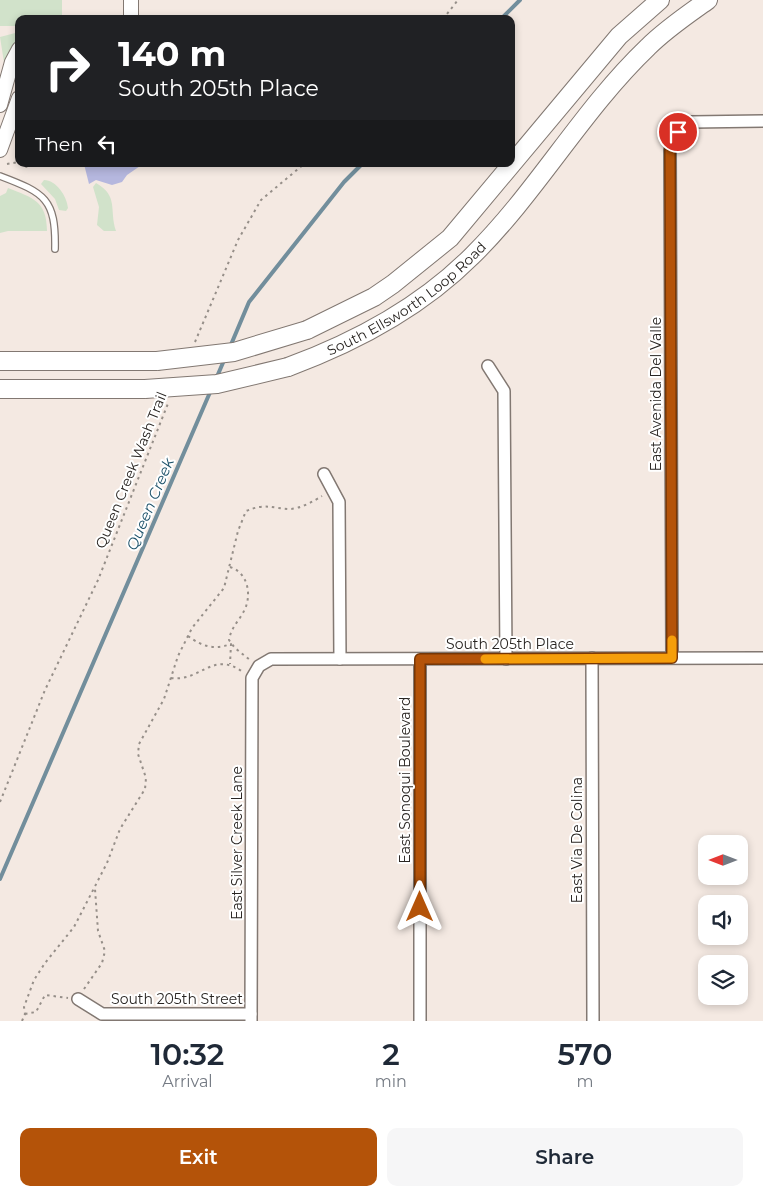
<!DOCTYPE html>
<style>
:root{--surface:#fff;--page:#f6f6f7;--text:#1f2937;--muted:#747a83;--accent:#b45309}
body{margin:0;font-family:Montserrat,sans-serif;background:var(--page);color:var(--text);height:100vh;display:flex;flex-direction:column;font-size:19px;white-space:nowrap}
*{box-sizing:border-box;margin:0}
p{font-size:16px;color:var(--muted)}
.icon{flex:none;width:28px;height:28px;fill:none;stroke:currentColor;stroke-width:2;stroke-linecap:round;stroke-linejoin:round}
.map{position:relative;height:1021px;overflow:hidden}
.panel{display:flex;flex-direction:column;background:var(--surface);flex:1}
.panel>*{flex:none}
.hud{position:absolute;left:15px;top:15px;width:500px;height:152px;border-radius:10px;box-shadow:0 2px 8px #0003;background:#202124;color:#fff;overflow:hidden}
.needle{width:32px;rotate:270deg}
.fabs{position:absolute;left:698px;top:835px;display:grid;gap:10px}
.fabs a{display:grid;place-items:center;width:50px;height:50px;border-radius:10px;background:var(--surface);box-shadow:0 2px 8px #0003;font-size:25px}
.pin{position:absolute;display:grid;place-items:center;width:42px;height:42px;color:#fff;margin:-21px;border:2px solid #fff;border-radius:50%;box-shadow:0 1px 5px #0007}
.me{position:absolute;width:55px;margin:-28px;rotate:0deg;stroke-linejoin:round;filter:drop-shadow(0 0 4px #0008)}
.turn{display:flex;align-items:center;gap:18px;height:105px;padding:0 20px;font-size:22px}
.turn .icon{width:65px;height:65px;stroke-width:2.5}
.turn b{display:block;font-size:35px;line-height:42px}
.then{display:flex;align-items:center;height:48px;padding:0 20px;background:#0003;gap:10px;font-size:19px}
.eta{display:flex;justify-content:space-evenly;align-items:center;height:85px;text-align:center}
.eta b{font-size:30px;font-weight:600;line-height:35px}
.button{display:flex;gap:10px;margin-top:auto;padding:10px 20px}
.button a{flex:1;height:58px;border-radius:10px;background:var(--accent);color:#fff;font-size:20px;font-weight:600;line-height:58px;text-align:center}
.button a+a{background:var(--page);color:var(--text)}
.map>svg:first-child{display:block}
.green{fill:#d1e2ca}
.lines{fill:none;stroke-linecap:round;stroke-linejoin:round}
.stream{stroke:#728e9c;stroke-width:4}
.building{fill:#b5b7de}
.service-casing{stroke:#827872;stroke-width:8}
.minor-casing{stroke:#827872;stroke-width:14}
.tertiary-casing{stroke:#827872;stroke-width:16}
.primary-casing{stroke:#827872;stroke-width:20}
.path{stroke:#968f89;stroke-width:2;stroke-dasharray:2.5 4;stroke-linecap:butt}
.service{stroke:#fff;stroke-width:5.5}
.minor{stroke:#fff;stroke-width:11}
.tertiary{stroke:#fff;stroke-width:14}
.primary{stroke:#fff;stroke-width:18}
.primary-bridge-casing{stroke:#827872;stroke-width:20;stroke-linecap:butt}
.primary-bridge{stroke:#fff;stroke-width:18}
.route-casing{stroke:#753606;stroke-width:12}
.route{stroke:#b45309;stroke-width:9}
.slow{stroke:#f59e0b;stroke-width:9}
.labels{text-anchor:middle;dominant-baseline:central;stroke-width:4;stroke-linejoin:round;paint-order:stroke}
.street-label{font-size:14px;fill:#292522;stroke:#fff}
.water-label{font-size:15px;font-style:italic;fill:#1d526a;stroke:#fff}
</style>
<div class="map">
<svg width="763" height="1021" viewBox="0 0 763 1021">
<rect width="100%" height="100%" fill="#f4e9e2"/>
<!-- green -->
<g class="green">
<polygon points="0,0 62,0 62,19 19,19 19,26 0,26"/>
<polygon points="19,32 19,41 5,69 0,37"/>
<path d="M 44,180 C 56,180 67,196 68,208 L 66,211 L 59,210 L 55,199 L 41,184 Z"/>
<path d="M 96,183 C 119,196 109,210 116,231 L 104,231 L 97,225 L 99,207 L 93,187 Z"/>
<path d="M 8,188 C 33,198 47,201 47,231 L 8,231 L 0,233 L 0,196 L 6,193 Z"/>
</g>
<g class="lines">
<!-- stream -->
<g class="stream">
<polyline points="501,19 520,0"/>
<polyline points="230,347 249,302 344,182 362,164"/>
<polyline points="216,379 225,358"/>
<polyline points="0,879 211,390"/>
</g>
</g>
<!-- building -->
<polygon class="building" points="84,164 143,164 127,175 122,182 112,185 96,180 89,184"/>
<g class="lines">
<!-- service casing -->
<g class="service-casing">
<path id="service" d="M 0,176 C 45,193 56,199 55,249"/>
</g>
<!-- minor casing -->
<g class="minor-casing">
<g id="minor">
<polyline points="488,366 504,391 506,659"/>
<polyline points="324,474 339,502 340,659"/>
<polyline points="592,658 593,1021"/>
<polyline points="672,658 670,150 678,132 692,122 763,121"/>
<polyline points="420,659 420,1021"/>
<polyline points="78,999 102,1014 251,1014"/>
<polyline points="251,1021 252,678 259,666 271,659 763,658"/>
</g>
</g>
<!-- tertiary casing -->
<g class="tertiary-casing">
<g id="tertiary">
<polyline points="131,0 131,19"/>
<polyline points="0,105 12,62 19,49"/>
<polyline points="0,150 19,98"/>
</g>
</g>
<!-- primary casing -->
<g class="primary-casing">
<g id="primary">
<polyline points="307,330 374,297 393,284 450,238 619,36 660,0"/>
<polyline points="0,361 157,361"/>
<path id="s1" d="M 288,367 C 356,342 420,308 472,256 C 537,192 582,110 648,47 C 666,29 687,15 708,0"/>
<polyline points="0,389 145,389"/>
</g>
</g>
<!-- path -->
<g class="path">
<polyline points="443,19 458,0"/>
<polyline points="7,164 19,162"/>
<polyline points="20,164 26,167 31,164"/>
<polyline points="195,342 238,240 261,200 304,164"/>
<path d="M 230,567 C 247,572 252,593 245,609 C 240,620 231,627 229,640 L 235,648 L 250,660"/>
<path d="M 188,636 C 203,647 214,650 231,644 L 230,664"/>
<path d="M 171,678 C 201,682 212,650 243,672"/>
<polyline points="0,802 45,690 98,580 169,401"/>
<polyline points="84,989 102,963 105,951 98,931 95,889"/>
<polyline points="25,1014 36,1012 45,995 68,998"/>
<path d="M 22,1021 L 25,1014 L 24,1007 L 34,980 L 45,963 L 74,927 L 107,863 L 120,829 L 145,789 L 146,778 L 138,754 L 139,744 L 164,699 L 178,656 L 192,628 L 224,588 L 238,531 L 246,511 C 266,503 270,508 289,509 C 300,509 314,501 322,496"/>
</g>
<!-- service -->
<use href="#service" class="service"/>
<!-- minor -->
<use href="#minor" class="minor"/>
<!-- tertiary -->
<use href="#tertiary" class="tertiary"/>
<!-- primary -->
<use href="#primary" class="primary"/>
<!-- primary-bridge casing -->
<g class="primary-bridge-casing">
<g id="primary-bridge">
<polyline points="157,361 234,352 307,330"/>
<polyline points="145,389 217,384 288,367"/>
</g>
</g>
<!-- primary-bridge -->
<use href="#primary-bridge" class="primary-bridge"/>
</g>
<g class="lines">
<!-- route casing -->
<g class="route-casing">
<polyline id="route" points="420,907 420,659 672,658 670,150 678,132"/>
</g>
<!-- route -->
<use href="#route" class="route"/>
<!-- slow -->
<polyline class="slow" points="485,659 672,658 672,640"/>
</g>
<g class="labels">
<!-- street labels -->
<g class="street-label">
<text stroke="none"><textPath href="#s1" startOffset="138">South Ellsworth Loop Road</textPath></text>
<text transform="translate(656 394) rotate(-90)">East Avenida Del Valle</text>
<text transform="translate(131 470) rotate(-68)">Queen Creek Wash Trail</text>
<text x="510" y="644">South 205th Place</text>
<text transform="translate(405 780) rotate(-90)">East Sonoqui Boulevard</text>
<text transform="translate(577 840) rotate(-90)">East Via De Colina</text>
<text transform="translate(237 843) rotate(-90)">East Silver Creek Lane</text>
<text x="177" y="999">South 205th Street</text>
</g>
<!-- water labels -->
<g class="water-label">
<text transform="translate(150 504) rotate(-67)">Queen Creek</text>
</g>
</g>
</svg>
<div class="fabs">
<a><svg class="needle" viewBox="-14 -14 28 28"><path d="M0-13l5 13h-10z" fill="#e53935"/><path d="M0 13l5-13h-10z" fill="#747a83"/></svg></a>
<a><svg class="icon" aria-label="sound" viewBox="0 0 24 24"><path d="M4 9h4l5-4v14l-5-4H4zM17 9q2 3 0 6"/></svg></a>
<a><svg class="icon" aria-label="layers" viewBox="0 0 24 24"><path d="M12 4l9 5-9 5-9-5zM3 14l9 5 9-5"/></svg></a>
</div>
<div class="pin" style="left:678px;top:132px;background:#d93025"><svg class="icon" aria-label="arrive" viewBox="0 0 24 24"><path d="M6 21V4h12l-3 4 3 4H6"/></svg></div>
<svg class="me" style="left:420px;top:907px" viewBox="-20 -20 40 40"><path d="M0-17L14 15 0 8-14 15z" fill="#b45309" stroke="#fff" stroke-width="4"/></svg>
<div class="hud">
<div class="turn"><svg class="icon" aria-label="right" viewBox="0 0 24 24"><path d="M7 20v-9h11M14 6l5 5-5 5"/></svg><div><b>140 m</b>South 205th Place</div></div>
<div class="then">Then<svg class="icon" aria-label="left" viewBox="0 0 24 24"><path d="M17 20v-9H6M10 6l-5 5 5 5"/></svg></div>
</div>
</div>
<section class="panel">
<div class="eta">
<div><b>10:32</b><p>Arrival</p></div>
<div><b>2</b><p>min</p></div>
<div><b>570</b><p>m</p></div>
</div>
<div class="button"><a>Exit</a><a>Share</a></div>
</section>
